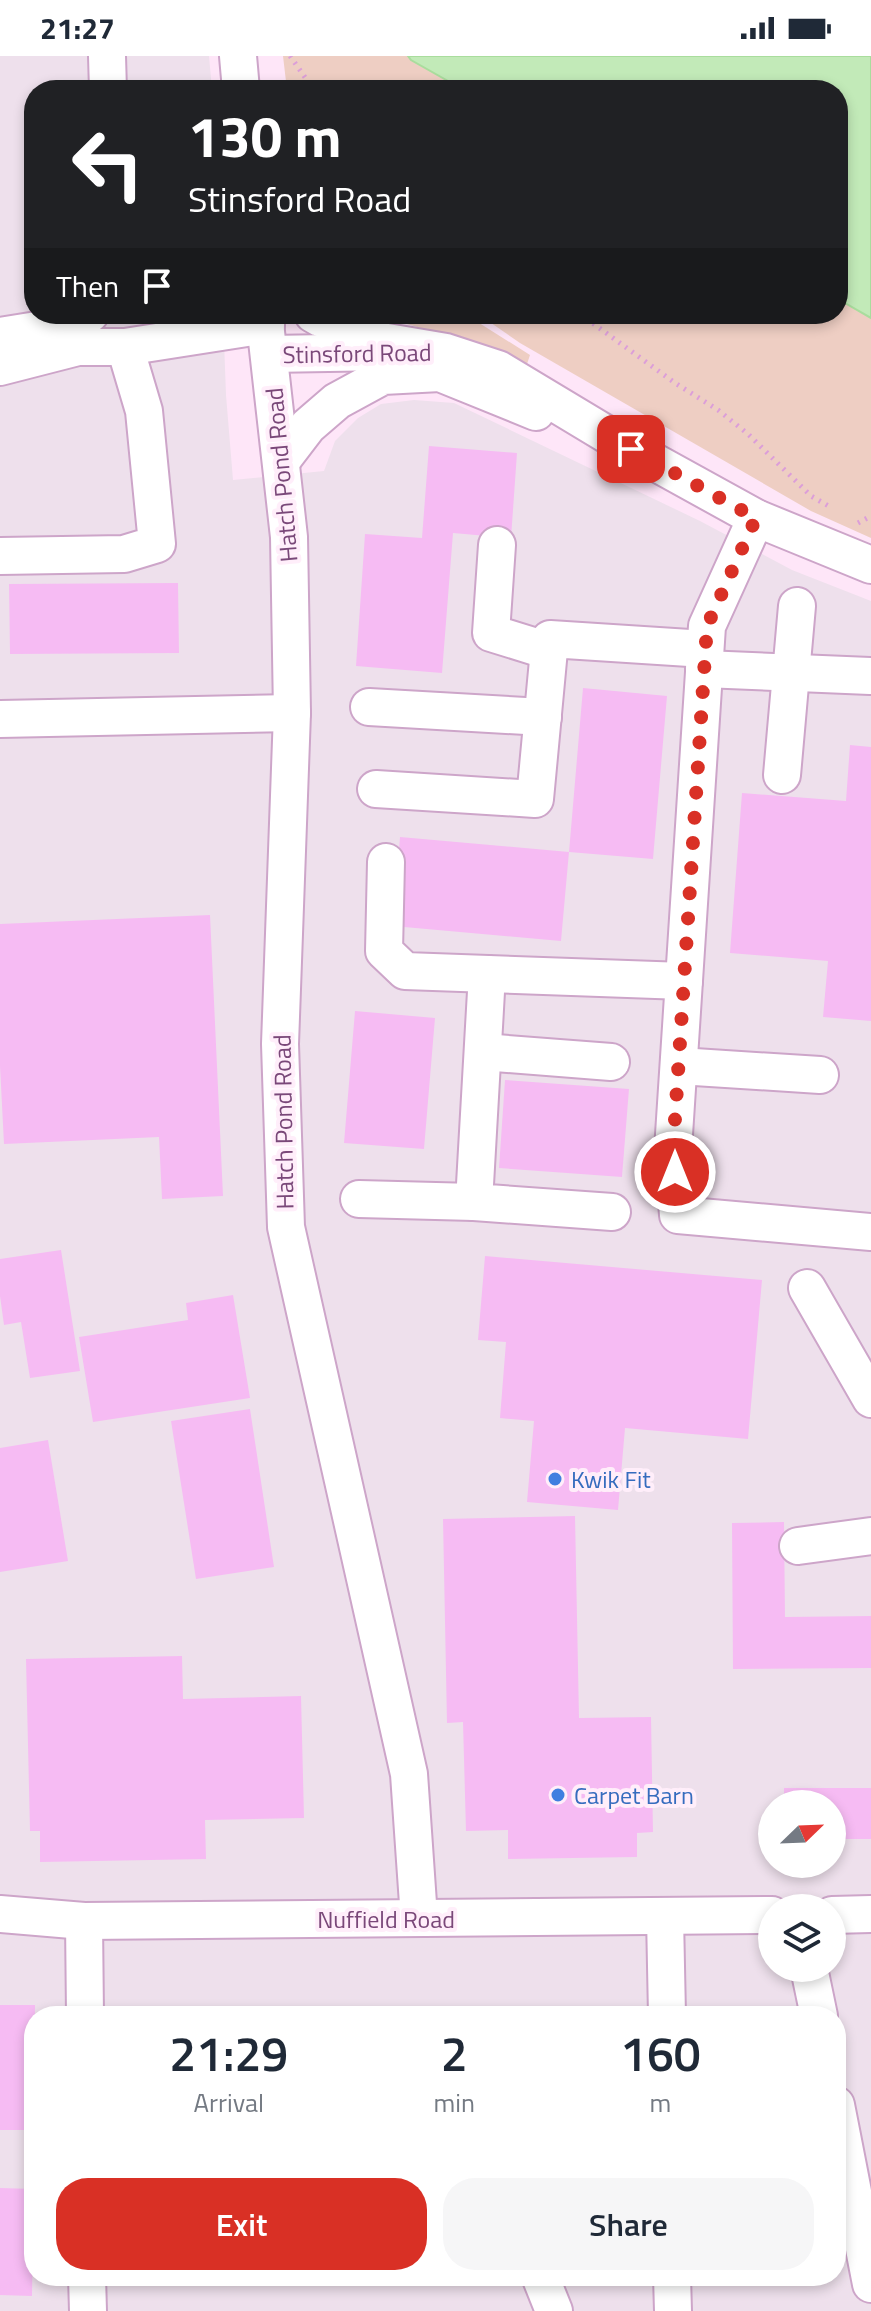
<!DOCTYPE html>
<style>
:root{--surface:#fff;--page:#f6f6f7;--text:#1f2937;--muted:#747a83;--accent:#d93025}
body{margin:0;font-family:"Titillium Web",sans-serif;background:var(--page);color:var(--text);height:100vh;display:flex;flex-direction:column;font-size:30px;white-space:nowrap}
*{box-sizing:border-box;margin:0}
p{font-size:26px;color:var(--muted)}
.icon{flex:none;width:44px;height:44px;fill:none;stroke:currentColor;stroke-width:2;stroke-linecap:round;stroke-linejoin:round}
.map{position:relative;flex:1;overflow:hidden}
.side{position:absolute;left:24px;top:1950px;width:822px;height:280px;display:flex;flex-direction:column;background:var(--surface);border-radius:32px;box-shadow:0 4px 12px #0003}
.side>*{flex:none}
.guide{position:absolute;left:24px;top:24px;width:824px;height:244px;border-radius:32px;box-shadow:0 4px 12px #0003;background:#202124;color:#fff;overflow:hidden}
.needle{width:52px;rotate:67deg}
.fabs{position:absolute;left:758px;top:1734px;display:grid;gap:16px}
.fabs a{display:grid;place-items:center;width:88px;height:88px;border-radius:50%;background:var(--surface);box-shadow:0 4px 12px #0003;font-size:40px}
.pin{position:absolute;display:grid;place-items:center;width:68px;height:68px;color:#fff;margin:-34px;border-radius:16px;box-shadow:0 4px 12px #0006}
.me{position:absolute;width:88px;margin:-44px;rotate:0deg;stroke-linejoin:round;filter:drop-shadow(0 0 6px #0008)}
.turn{display:flex;align-items:center;gap:28px;height:168px;padding:0 32px;font-size:36px}
.turn .icon{width:104px;height:104px;stroke-width:2.5}
.turn b{display:block;font-size:56px;line-height:68px}
.then{display:flex;align-items:center;height:76px;padding:0 32px;background:#0003;gap:16px;font-size:30px}
.eta{display:flex;justify-content:space-evenly;align-items:center;height:136px;text-align:center}
.eta b{font-size:48px;font-weight:600;line-height:56px}
.cta{display:flex;gap:16px;margin-top:auto;padding:16px 32px}
.cta a{flex:1;height:92px;border-radius:32px;background:var(--accent);color:#fff;font-size:32px;font-weight:600;line-height:92px;text-align:center}
.cta a+a{background:var(--page);color:var(--text)}
.status{display:flex;justify-content:space-between;align-items:center;height:56px;padding:0 40px;background:var(--surface);direction:ltr}
.status svg{height:22px;fill:currentColor}
.map>svg:first-child{display:block}
.industrial{fill:#eee0ec;fill-rule:evenodd}
.green{fill:#eecec3}
.water{fill:#c2eab8;stroke:#a9dd9d;stroke-width:2}
.building{fill:#f6bbf3}
.lines{fill:none;stroke-linecap:round;stroke-linejoin:round}
.minor-casing{stroke:#cda5c9;stroke-width:40}
.path{stroke:#dc9ed9;stroke-width:5;stroke-dasharray:2 6;stroke-linecap:butt}
.minor{stroke:#fff;stroke-width:36}
.route{stroke:#d93025;stroke-width:14;stroke-dasharray:0 25.2}
.shop-dot{fill:#3f7fe0;stroke:#ffeefa;stroke-width:3}
.labels{text-anchor:middle;dominant-baseline:central;stroke-width:8;stroke-linejoin:round;paint-order:stroke}
.street-label{font-size:24px;fill:#7a4879;stroke:#ffeefa}
.shop-label{font-size:24px;fill:#366cbe;stroke:#ffeefa;text-anchor:start}
</style>
<div class="status"><b>21:27</b><svg viewBox="0 0 49 12"><path d="M0 12V9h3v3zM5 12V6h3v6zM10 12V3h3v9zM15 12V0h3v12zM26 1h20v11H26zM47 4h2v5h-2z"/></svg></div>
<div class="map">
<svg width="871" height="2255" viewBox="0 0 871 2255">
<rect width="100%" height="100%" fill="#fee6f8"/>
<!-- industrial -->
<path class="industrial" d="M 0,0 L 209,0 L 212,34 L 34,34 L 34,258 L 223,258 L 226,339 L 233,424 L 324,415 L 335,385 L 358,362 L 381,348 L 414,344 L 454,347 L 700,465 L 792,514 L 871,545 L 871,2255 L 0,2255 ZM 772,1748 L 832,1748 L 832,1808 L 772,1808 ZM 772,1852 L 832,1852 L 832,1912 L 772,1912 ZM 34,1960 L 836,1960 L 836,2220 L 34,2220 Z"/>
<!-- green -->
<g class="green">
<polygon points="283,0 871,0 871,482 811,455 520,287 478,258 838,258 838,34 287,34"/>
<polygon points="373,258 465,258 530,299 527,308 448,280"/>
</g>
<!-- water -->
<polygon class="water" points="408,0 871,0 871,262 838,243 838,34 464,34 411,4"/>
<!-- building -->
<g class="building">
<polygon points="429,390 517,397 511,482 453,477 442,617 356,610 365,478 422,482"/>
<polygon points="178,527 179,597 10,598 9,528"/>
<polygon points="583,632 667,640 653,803 569,796"/>
<polygon points="850,689 871,691 871,965 823,961 828,905 730,897 742,737 846,745"/>
<polygon points="400,781 569,796 561,885 393,870"/>
<polygon points="210,859 223,1140 162,1143 159,1081 4,1088 0,1010 0,868"/>
<polygon points="355,955 435,962 424,1093 344,1087"/>
<polygon points="505,1024 629,1033 622,1121 499,1112"/>
<polygon points="61,1194 80,1315 30,1322 21,1266 4,1269 0,1240 0,1203"/>
<polygon points="485,1200 762,1224 748,1383 625,1372 618,1454 527,1446 534,1365 500,1362 506,1286 478,1284"/>
<polygon points="233,1239 250,1342 93,1366 79,1281 188,1264 186,1247"/>
<polygon points="250,1353 274,1511 196,1523 171,1365"/>
<polygon points="48,1384 68,1505 0,1516 0,1392"/>
<polygon points="575,1460 579,1662 651,1661 653,1776 637,1777 637,1801 508,1803 508,1774 466,1775 463,1666 447,1667 443,1463"/>
<polygon points="784,1466 785,1561 871,1560 871,1612 733,1613 732,1467"/>
<polygon points="182,1600 183,1643 301,1640 304,1762 205,1764 206,1803 40,1806 40,1775 30,1775 26,1603"/>
<polygon points="784,1732 871,1732 871,1783 832,1783 832,1748 784,1748"/>
<polygon points="0,1949 35,1949 34,2074 0,2074"/>
<polygon points="0,2132 34,2133 32,2240 0,2239"/>
</g>
<g class="lines">
<!-- minor casing -->
<g class="minor-casing">
<g id="minor">
<polyline points="107,0 108,34"/>
<polyline points="238,0 241,34"/>
<polyline points="264,258 289,481 292,657 280,988 286,1171 409,1718 419,1862"/>
<polyline points="313,258 320,262 381,285 446,296 498,313 631,393 756,462 871,509"/>
<polyline points="0,280 62,270 90,258"/>
<polyline points="269,298 388,296"/>
<polyline points="0,311 78,291 125,291 266,269"/>
<polyline points="282,404 308,370 337,345 383,320 440,317 536,356"/>
<polyline points="756,462 707,570 673,1094 678,1159 871,1176"/>
<polyline points="497,489 491,577 549,595"/>
<polyline points="0,500 124,498 157,488 144,355 125,291"/>
<polyline points="704,613 870,620"/>
<polyline points="369,651 543,661"/>
<polyline points="0,663 292,657"/>
<polyline points="782,719 797,550"/>
<polyline points="376,733 535,743 550,583 705,593"/>
<polyline points="386,806 384,895 405,915 684,925"/>
<polyline points="487,918 474,1146 612,1156"/>
<polyline points="483,996 611,1006"/>
<polyline points="679,1010 820,1019"/>
<polyline points="359,1143 474,1146"/>
<polyline points="807,1232 871,1343"/>
<polyline points="798,1490 871,1480"/>
<polyline points="0,1858 84,1865 772,1859"/>
<polyline points="832,1859 871,1858"/>
<polyline points="665,1860 667,1960"/>
<polyline points="84,1865 85,1960"/>
<polyline points="809,1912 819,1960"/>
<polyline points="836,2049 871,2228"/>
<polyline points="87,2220 88,2255"/>
<polyline points="540,2220 554,2255"/>
<polyline points="672,2220 673,2255"/>
</g>
</g>
<!-- path -->
<g class="path">
<polyline points="290,0 314,34"/>
<polyline points="580,258 675,327 718,354 748,378 811,440 832,452"/>
<polyline points="858,467 871,460"/>
</g>
<!-- minor -->
<use href="#minor" class="minor"/>
</g>
<g class="lines">
<!-- route -->
<polyline class="route" points="631,393 756,462 707,570 673,1094 675,1116"/>
</g>
<!-- markers -->
<g class="shop-dot">
<circle cx="555" cy="1423" r="8"/>
<circle cx="558" cy="1739" r="8"/>
</g>
<g class="labels">
<!-- street labels -->
<g class="street-label">
<text transform="translate(357 297) rotate(-1)">Stinsford Road</text>
<text transform="translate(281 419) rotate(-95)">Hatch Pond Road</text>
<text transform="translate(283 1066) rotate(-91)">Hatch Pond Road</text>
<text x="386" y="1863">Nuffield Road</text>
</g>
<!-- shop labels -->
<g class="shop-label">
<text x="571" y="1423">Kwik Fit</text>
<text x="574" y="1739">Carpet Barn</text>
</g>
</g>
</svg>
<div class="fabs">
<a><svg class="needle" viewBox="-14 -14 28 28"><path d="M0-13l5 13h-10z" fill="#e53935"/><path d="M0 13l5-13h-10z" fill="#747a83"/></svg></a>
<a><svg class="icon" aria-label="layers" viewBox="0 0 24 24"><path d="M12 4l9 5-9 5-9-5zM3 14l9 5 9-5"/></svg></a>
</div>
<div class="pin" style="left:631px;top:393px;background:#d93025"><svg class="icon" aria-label="arrive" viewBox="0 0 24 24"><path d="M6 21V4h12l-3 4 3 4H6"/></svg></div>
<svg class="me" style="left:675px;top:1116px" viewBox="-20 -20 40 40"><circle r="17" fill="#d93025" stroke="#fff" stroke-width="3"/><path d="M0-11L8 9 0 5-8 9z" fill="#fff"/></svg>
<div class="guide">
<div class="turn"><svg class="icon" aria-label="left" viewBox="0 0 24 24"><path d="M17 20v-9H6M10 6l-5 5 5 5"/></svg><div><b>130 m</b>Stinsford Road</div></div>
<div class="then">Then<svg class="icon" aria-label="arrive" viewBox="0 0 24 24"><path d="M6 21V4h12l-3 4 3 4H6"/></svg></div>
</div>
<section class="side">
<div class="eta">
<div><b>21:29</b><p>Arrival</p></div>
<div><b>2</b><p>min</p></div>
<div><b>160</b><p>m</p></div>
</div>
<div class="cta"><a>Exit</a><a>Share</a></div>
</section>
</div>
